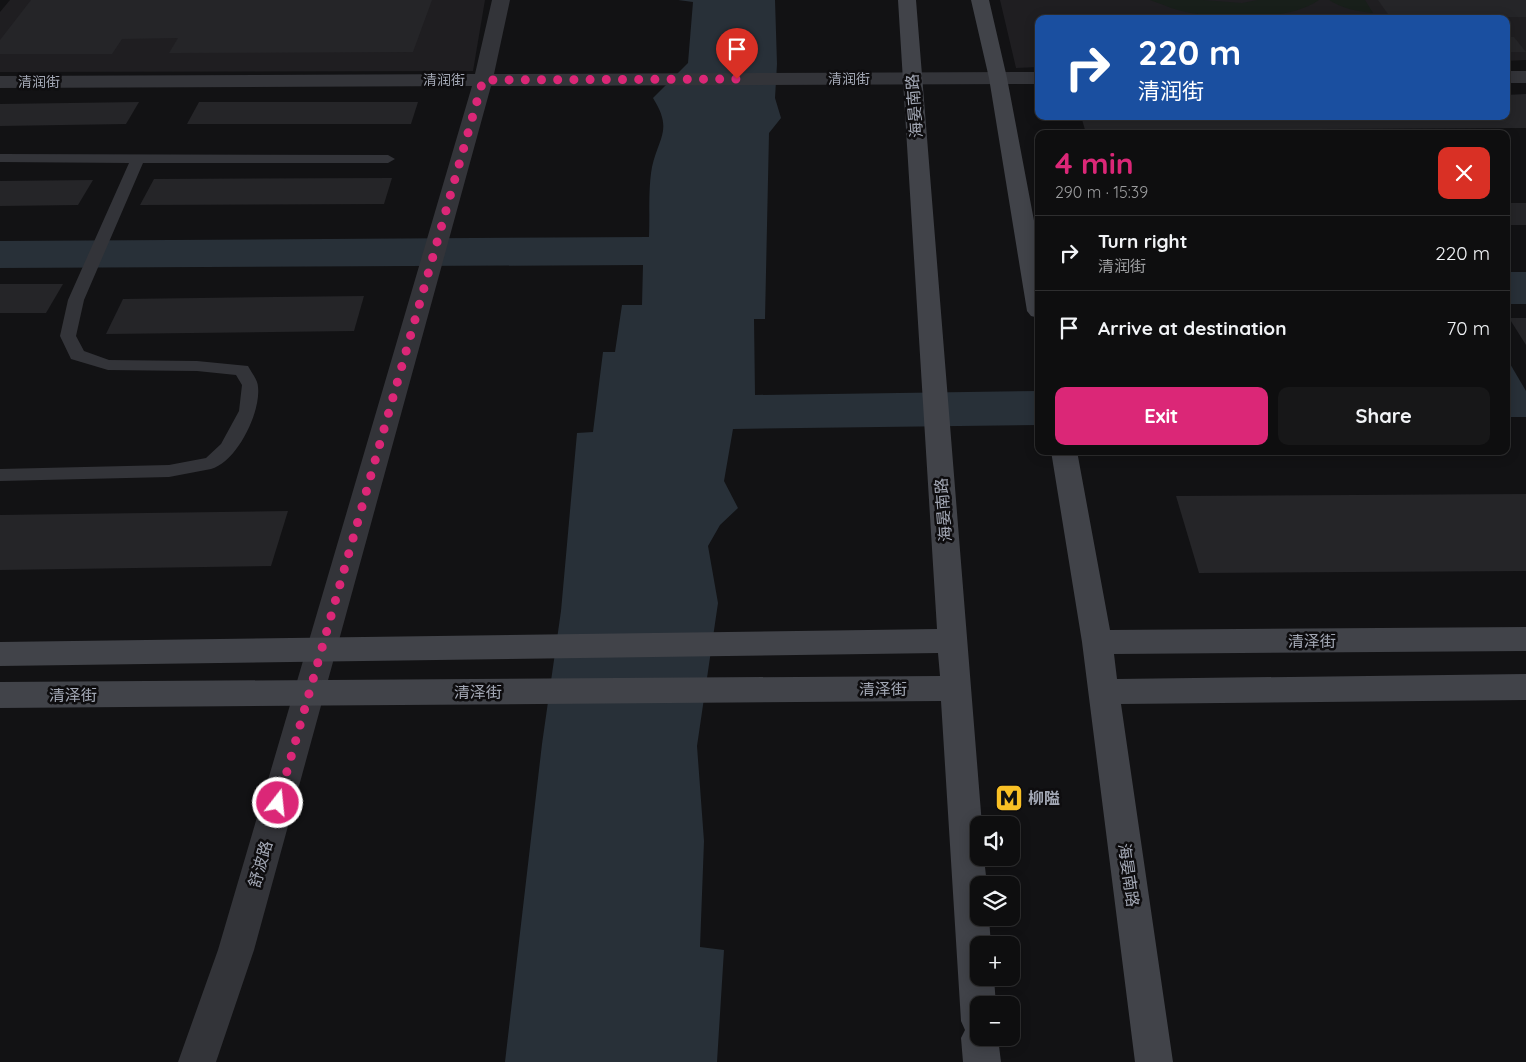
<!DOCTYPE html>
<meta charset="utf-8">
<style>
:root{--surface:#0e0e0f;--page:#171718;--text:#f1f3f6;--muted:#9b9c9e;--line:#2e2e2f;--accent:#db2777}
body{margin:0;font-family:Quicksand,"Noto Sans SC",sans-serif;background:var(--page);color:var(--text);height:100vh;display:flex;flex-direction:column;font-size:19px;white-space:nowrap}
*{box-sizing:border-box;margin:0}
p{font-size:16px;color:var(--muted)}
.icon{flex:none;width:28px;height:28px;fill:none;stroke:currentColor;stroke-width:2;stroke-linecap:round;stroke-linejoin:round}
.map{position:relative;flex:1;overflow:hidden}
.drawer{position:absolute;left:1035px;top:130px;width:475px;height:325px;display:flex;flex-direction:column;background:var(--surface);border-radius:10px;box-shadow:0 2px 12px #0003,0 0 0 1px var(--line)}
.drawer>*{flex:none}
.banner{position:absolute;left:1035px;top:15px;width:475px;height:105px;border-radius:10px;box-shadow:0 2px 12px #0003,0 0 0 1px var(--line);background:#1a4fa0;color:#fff;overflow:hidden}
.tools{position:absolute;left:970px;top:816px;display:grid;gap:10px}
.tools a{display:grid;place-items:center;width:50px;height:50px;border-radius:10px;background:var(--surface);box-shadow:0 2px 12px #0003,0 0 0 1px var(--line);font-size:25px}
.pin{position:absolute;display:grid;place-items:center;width:42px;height:42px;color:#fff;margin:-51px -21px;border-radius:50% 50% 50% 0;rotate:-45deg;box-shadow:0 0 5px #0007}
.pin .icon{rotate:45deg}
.me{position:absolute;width:55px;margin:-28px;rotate:16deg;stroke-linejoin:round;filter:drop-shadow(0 0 4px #0008)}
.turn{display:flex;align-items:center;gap:18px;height:105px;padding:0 20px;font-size:22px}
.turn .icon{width:65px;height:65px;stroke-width:2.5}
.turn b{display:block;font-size:35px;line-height:42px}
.round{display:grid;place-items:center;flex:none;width:52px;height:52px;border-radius:10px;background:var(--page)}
.head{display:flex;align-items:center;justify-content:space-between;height:85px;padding:0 20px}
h1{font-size:30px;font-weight:700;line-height:38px;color:var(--accent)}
.action{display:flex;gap:10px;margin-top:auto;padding:10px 20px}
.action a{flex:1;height:58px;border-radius:10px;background:var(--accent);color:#fff;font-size:20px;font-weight:700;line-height:58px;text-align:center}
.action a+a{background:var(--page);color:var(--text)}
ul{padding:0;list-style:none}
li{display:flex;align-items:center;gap:15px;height:75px;padding:0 20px;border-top:1px solid var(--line)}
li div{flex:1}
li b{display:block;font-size:19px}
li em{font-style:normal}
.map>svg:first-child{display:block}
.built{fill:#1f1e21}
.green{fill:#181f1a}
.water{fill:#283038}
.building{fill:#252528}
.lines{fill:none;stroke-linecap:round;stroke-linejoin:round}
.lane{fill:#333439;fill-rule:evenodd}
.street{fill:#333439;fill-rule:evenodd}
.secondary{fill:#414349;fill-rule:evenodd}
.route{stroke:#db2777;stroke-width:9;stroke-dasharray:0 16.2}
.labels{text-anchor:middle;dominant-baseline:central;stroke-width:5;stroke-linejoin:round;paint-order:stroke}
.far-street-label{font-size:14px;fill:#a3a8b5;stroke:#0e0d0f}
.street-label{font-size:16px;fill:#a3a8b5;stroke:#0e0d0f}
.poi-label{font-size:16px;font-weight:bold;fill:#a3a8b5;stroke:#0e0d0f;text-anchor:start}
</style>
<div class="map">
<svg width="1526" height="1062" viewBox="0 0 1526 1062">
<rect width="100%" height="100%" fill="#121214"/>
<!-- built -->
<g class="built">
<polygon points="10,0 485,0 473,71 0,72 0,12"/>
<polygon points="1000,0 1526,0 1526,60 1506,61 1506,19 1039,19 1039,67 1016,68"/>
</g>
<!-- green -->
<g class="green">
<path d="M 1150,0 L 1203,0 L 1242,3 L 1258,0 L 1319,0 C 1289,21 1226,19 1191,13 C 1177,11 1164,5 1150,0 Z"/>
<path d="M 1329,0 L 1365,0 L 1373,13 C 1357,11 1343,9 1329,0 Z"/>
</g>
<!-- water -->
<g class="water">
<path d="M 678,0 L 775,0 L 777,64 L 775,98 L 781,118 L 769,133 L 765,319 L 754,319 L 755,395 L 1039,391 L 1039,425 L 733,429 L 724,481 L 738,508 L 720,525 L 708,546 L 718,603 L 697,746 L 704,841 L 700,947 L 724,950 L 717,1062 L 505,1062 L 542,744 L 561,611 L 577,433 L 593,432 L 603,352 L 615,352 L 622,305 L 642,305 L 643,265 L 0,268 L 0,241 L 649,237 C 650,215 648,189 652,167 C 659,136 673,130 653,98 L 688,63 L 693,2 Z"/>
<rect x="1506" y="272" width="20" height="32"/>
<polygon points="1506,357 1526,391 1526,417 1506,417"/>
</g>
<!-- building -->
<g class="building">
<polygon points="31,0 432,0 413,52 169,53 178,38 122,39 112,54 0,54 0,40"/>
<polygon points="1378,0 1526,0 1526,17 1390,17"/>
<polygon points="1506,37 1514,37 1526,52 1506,52"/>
<polygon points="1526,94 1526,128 1085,130 1081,116 1506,116 1506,95"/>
<polygon points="139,102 126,124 0,126 0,104"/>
<polygon points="199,102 418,102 411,124 187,124"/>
<polygon points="392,178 384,204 140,205 154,179"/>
<polygon points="93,180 78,205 0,206 0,181"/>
<rect x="1506" y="203" width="20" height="22"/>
<polygon points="0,284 63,284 46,313 0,313"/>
<polygon points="364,296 354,331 106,334 123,299"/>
<polygon points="1509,318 1526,318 1526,345"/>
<polygon points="1526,494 1526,571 1199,573 1176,496"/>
<polygon points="288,511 271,566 0,570 0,515"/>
</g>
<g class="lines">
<!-- lane -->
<path class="lane" d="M 0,154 L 388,155 L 395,159 L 388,163 L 143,163 L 84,300 L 76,336 L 84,351 L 109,360 L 197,361 L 248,366 C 251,372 258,380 258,387 C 261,412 237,462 211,469 L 169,477 L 0,481 L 0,469 L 169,465 L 206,458 L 221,444 L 239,411 L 242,385 L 236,375 L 197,371 L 108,370 L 71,359 L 60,336 L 68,300 L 129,163 L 0,162 Z"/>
<!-- street -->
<g class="street">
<polygon points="492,0 510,0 494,74 1039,72 1039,84 491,86 254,950 216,1062 178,1062 218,950 472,86 0,88 0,76 475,74"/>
<rect x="1506" y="71" width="20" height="12"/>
</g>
<!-- secondary -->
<g class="secondary">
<polygon points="898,0 916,0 982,825 979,825 979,858 984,858 987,885 979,885 979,918 989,918 991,945 979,945 979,978 994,978 996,1005 979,1005 979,1038 998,1038 1001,1062 963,1062 961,1038 965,1030 961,1021 941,701 0,708 0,682 940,676 938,653 0,666 0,642 937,629"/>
<polygon points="971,0 989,0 1007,78 1039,247 1039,318 1031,316 1027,311 989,78"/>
<polygon points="1051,451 1077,451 1110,630 1526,627 1526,651 1114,654 1117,679 1526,674 1526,700 1121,704 1173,1062 1135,1062 1082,642"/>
</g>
</g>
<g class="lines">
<!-- route -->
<polyline class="route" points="278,803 483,80 737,79"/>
</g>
<!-- icons -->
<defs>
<g id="metro-square" transform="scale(1.4375)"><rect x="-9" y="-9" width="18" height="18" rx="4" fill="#f9c025" stroke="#0e0d0f"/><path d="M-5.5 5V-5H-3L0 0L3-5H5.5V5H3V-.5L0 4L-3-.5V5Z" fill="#111"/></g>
</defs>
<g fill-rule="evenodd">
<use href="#metro-square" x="1009" y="798"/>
</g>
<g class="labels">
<!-- far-street labels -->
<g class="far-street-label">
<text x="849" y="79">清润街</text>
<text x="444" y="80">清润街</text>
<text x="39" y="82">清润街</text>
</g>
<!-- street labels -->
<g class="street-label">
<text transform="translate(914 106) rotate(-94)">海晏南路</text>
<text transform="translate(943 510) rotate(-94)">海晏南路</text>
<text x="1312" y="641">清泽街</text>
<text x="883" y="689">清泽街</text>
<text x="478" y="692">清泽街</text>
<text x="73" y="695">清泽街</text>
<text transform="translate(260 864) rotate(-74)">舒波路</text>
<text transform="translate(1129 875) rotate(82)">海晏南路</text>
</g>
<!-- poi labels -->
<g class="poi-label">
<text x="1028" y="798">柳隘</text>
</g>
</g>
</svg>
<div class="tools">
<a><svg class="icon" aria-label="sound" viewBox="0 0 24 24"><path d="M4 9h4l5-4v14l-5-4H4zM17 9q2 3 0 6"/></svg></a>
<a><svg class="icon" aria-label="layers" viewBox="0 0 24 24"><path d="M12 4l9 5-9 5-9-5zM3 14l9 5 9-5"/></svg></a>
<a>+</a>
<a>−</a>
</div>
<div class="pin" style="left:737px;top:79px;background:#d93025"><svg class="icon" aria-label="arrive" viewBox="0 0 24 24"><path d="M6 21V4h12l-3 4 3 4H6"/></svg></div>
<svg class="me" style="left:278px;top:803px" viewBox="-20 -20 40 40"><circle r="17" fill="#db2777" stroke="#fff" stroke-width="3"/><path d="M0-11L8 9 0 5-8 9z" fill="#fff"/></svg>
<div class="banner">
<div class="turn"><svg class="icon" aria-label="right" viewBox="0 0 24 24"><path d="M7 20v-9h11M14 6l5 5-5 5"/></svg><div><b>220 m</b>清润街</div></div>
</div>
<section class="drawer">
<div class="head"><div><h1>4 min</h1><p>290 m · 15:39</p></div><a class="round" style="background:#d93025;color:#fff"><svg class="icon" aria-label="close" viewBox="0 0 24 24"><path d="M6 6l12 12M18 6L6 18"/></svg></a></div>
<ul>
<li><svg class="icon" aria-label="right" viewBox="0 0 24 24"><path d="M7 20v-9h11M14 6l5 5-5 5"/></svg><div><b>Turn right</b><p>清润街</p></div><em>220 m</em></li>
<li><svg class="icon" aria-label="arrive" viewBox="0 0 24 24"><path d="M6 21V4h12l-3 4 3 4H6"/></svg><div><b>Arrive at destination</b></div><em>70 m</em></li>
</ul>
<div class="action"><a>Exit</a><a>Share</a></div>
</section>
</div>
